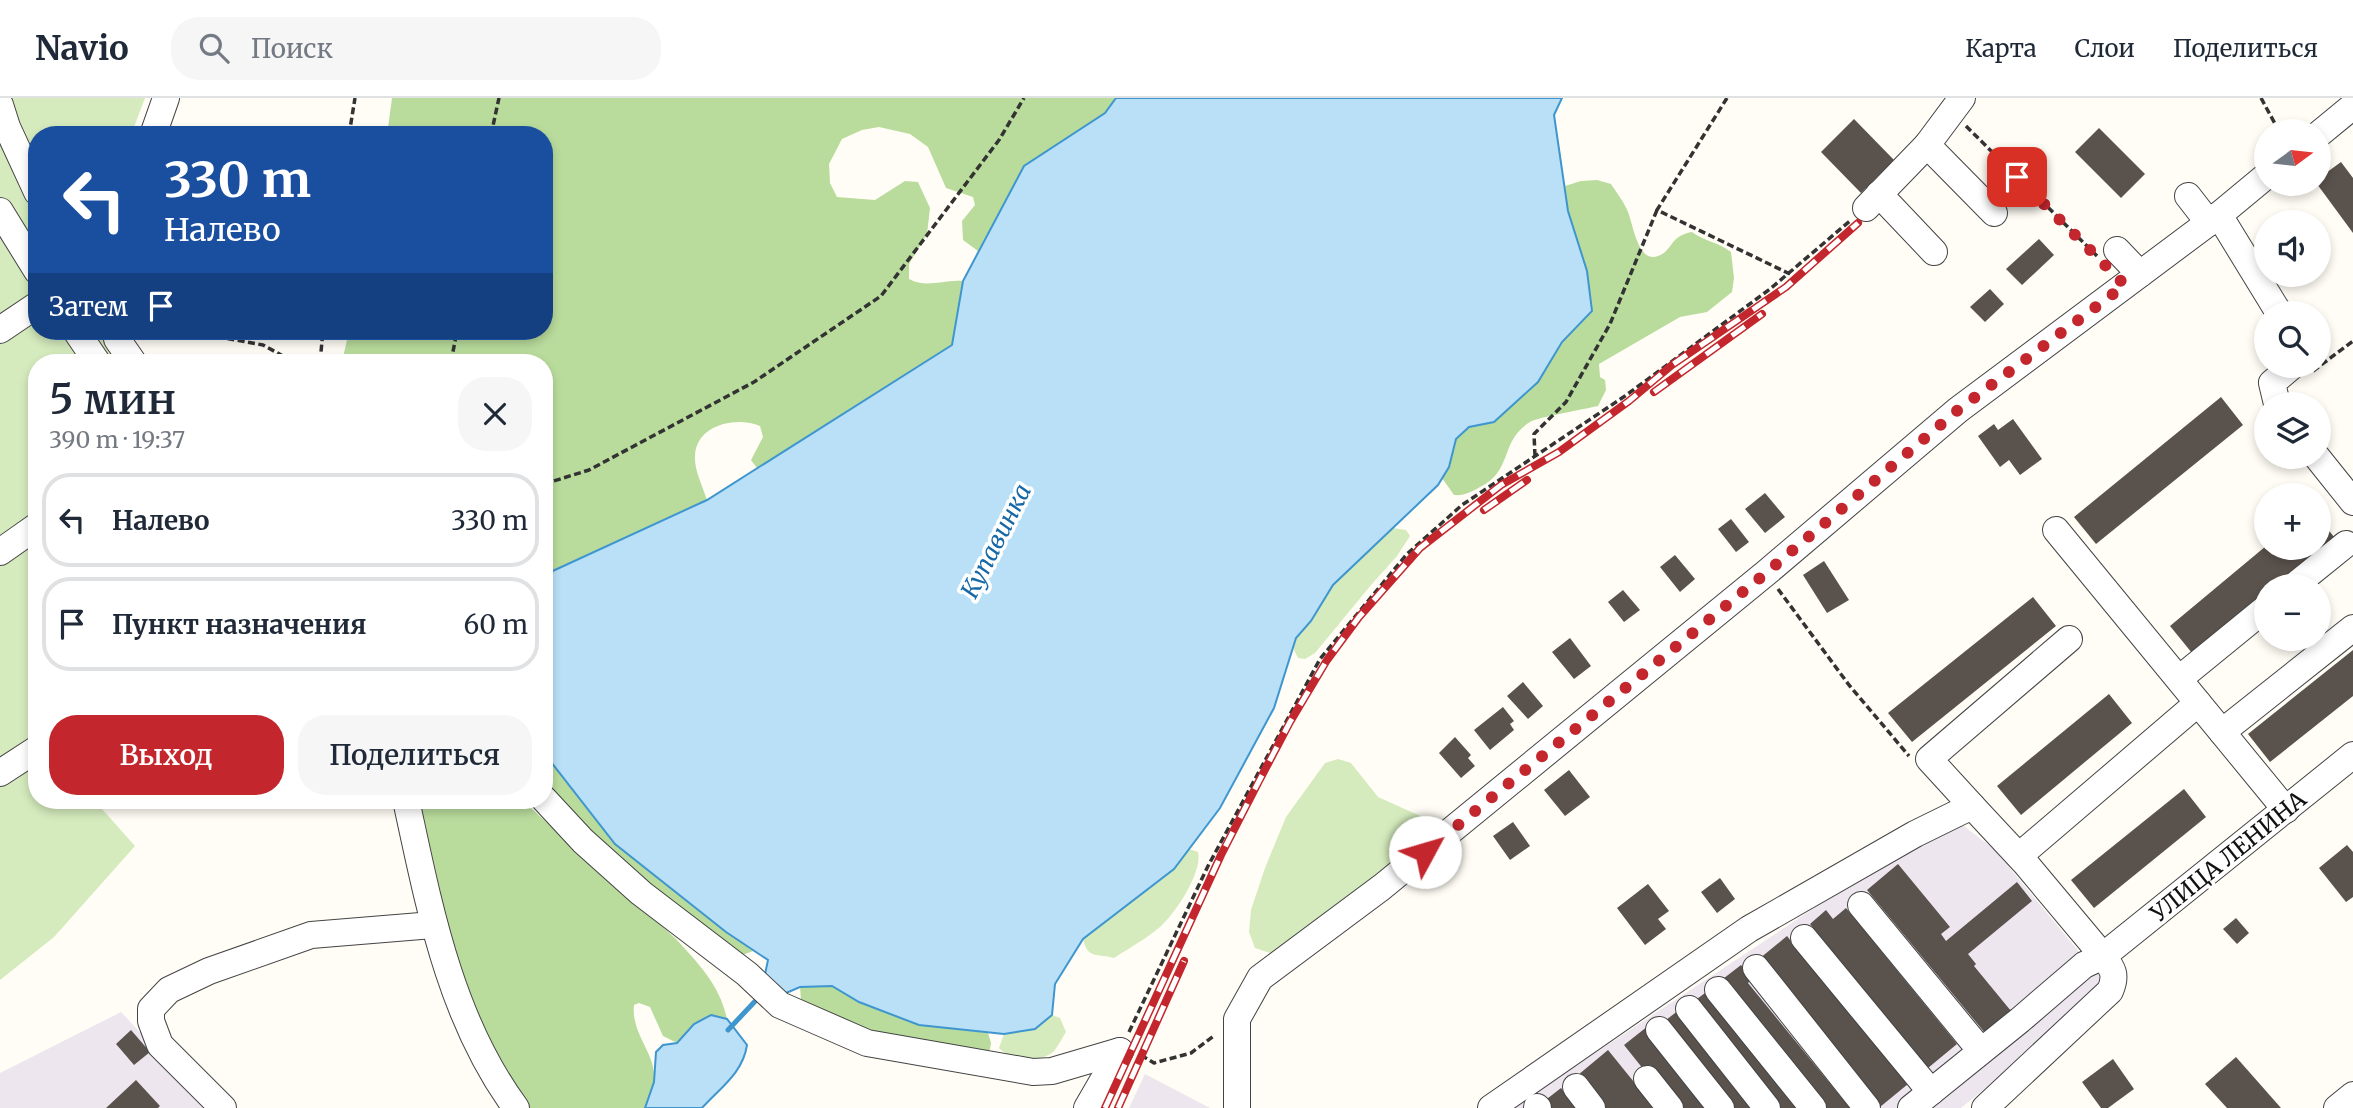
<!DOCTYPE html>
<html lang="ru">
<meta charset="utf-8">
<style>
:root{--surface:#fff;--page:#f6f6f7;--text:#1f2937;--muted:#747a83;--line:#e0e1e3;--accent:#c4262e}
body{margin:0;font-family:Merriweather,serif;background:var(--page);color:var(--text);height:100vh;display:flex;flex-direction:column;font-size:26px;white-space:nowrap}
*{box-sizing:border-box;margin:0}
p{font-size:23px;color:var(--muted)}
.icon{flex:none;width:38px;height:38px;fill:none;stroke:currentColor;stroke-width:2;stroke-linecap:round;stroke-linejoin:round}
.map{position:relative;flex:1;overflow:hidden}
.sheet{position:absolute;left:28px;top:256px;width:525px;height:455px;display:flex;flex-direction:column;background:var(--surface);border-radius:28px;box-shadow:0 4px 10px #0003}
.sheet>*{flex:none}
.top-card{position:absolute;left:28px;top:28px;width:525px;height:214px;border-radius:28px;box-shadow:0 4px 10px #0003;background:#1a4fa0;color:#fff;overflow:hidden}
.needle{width:46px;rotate:75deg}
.buttons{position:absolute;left:2254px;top:21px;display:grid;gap:14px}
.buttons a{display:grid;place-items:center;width:77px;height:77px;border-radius:50%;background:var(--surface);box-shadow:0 4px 10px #0003;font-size:35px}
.pin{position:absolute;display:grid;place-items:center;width:60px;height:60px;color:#fff;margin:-30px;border-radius:14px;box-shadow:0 4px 10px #0006}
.me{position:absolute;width:77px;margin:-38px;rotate:51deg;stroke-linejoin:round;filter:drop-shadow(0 0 5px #0008)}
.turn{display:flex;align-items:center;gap:24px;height:147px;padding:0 21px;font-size:32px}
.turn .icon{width:91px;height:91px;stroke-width:2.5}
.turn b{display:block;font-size:49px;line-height:60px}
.then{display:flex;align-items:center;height:66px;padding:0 21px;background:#0003;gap:14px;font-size:26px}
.round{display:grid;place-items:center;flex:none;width:74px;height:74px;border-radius:28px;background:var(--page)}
.overview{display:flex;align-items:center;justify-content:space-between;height:119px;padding:0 21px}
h1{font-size:42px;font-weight:600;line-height:52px}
.cta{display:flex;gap:14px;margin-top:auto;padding:14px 21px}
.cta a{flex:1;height:80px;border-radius:28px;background:var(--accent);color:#fff;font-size:28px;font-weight:600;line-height:80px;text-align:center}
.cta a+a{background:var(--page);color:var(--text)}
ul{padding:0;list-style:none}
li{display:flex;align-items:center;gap:21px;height:94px;margin:0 14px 10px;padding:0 7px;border:4px solid var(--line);border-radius:28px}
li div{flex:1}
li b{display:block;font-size:26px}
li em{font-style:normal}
header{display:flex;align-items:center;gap:42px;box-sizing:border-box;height:98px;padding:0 35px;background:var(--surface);border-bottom:2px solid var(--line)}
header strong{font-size:33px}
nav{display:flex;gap:38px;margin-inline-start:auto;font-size:24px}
.search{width:490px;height:63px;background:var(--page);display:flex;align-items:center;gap:18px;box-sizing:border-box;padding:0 24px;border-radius:28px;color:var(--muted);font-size:26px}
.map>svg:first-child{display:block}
.industrial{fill:#eee6ef}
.green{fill:#d5ebbd}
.forest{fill:#b9dc9c}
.water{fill:#b9e0f7;stroke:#3f96cf;stroke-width:2}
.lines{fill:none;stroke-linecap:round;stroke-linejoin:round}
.stream{stroke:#3f96cf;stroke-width:5}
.building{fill:#5a524d}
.minor-casing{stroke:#444;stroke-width:28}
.path{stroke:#333;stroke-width:3.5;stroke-dasharray:7 3.5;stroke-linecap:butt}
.minor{stroke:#fff;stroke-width:26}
.rail-casing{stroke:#c4262e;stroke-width:8}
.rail{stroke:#fff;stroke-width:5;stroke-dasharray:16;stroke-linecap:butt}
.route{stroke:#c4262e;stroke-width:12;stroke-dasharray:0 21.6}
.labels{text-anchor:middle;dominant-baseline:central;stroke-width:7;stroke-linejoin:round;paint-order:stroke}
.street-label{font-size:23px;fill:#111;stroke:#fff}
.water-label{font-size:24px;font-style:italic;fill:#1768a6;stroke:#fff}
</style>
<header>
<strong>Navio</strong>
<div class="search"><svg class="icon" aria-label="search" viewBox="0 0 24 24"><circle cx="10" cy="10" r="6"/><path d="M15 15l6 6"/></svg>Поиск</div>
<nav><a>Карта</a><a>Слои</a><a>Поделиться</a></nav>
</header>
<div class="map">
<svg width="2353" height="1010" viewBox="0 0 2353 1010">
<rect width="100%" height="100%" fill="#fffdf5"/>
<!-- industrial -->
<g class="industrial">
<polygon points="1956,722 1994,751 2104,884 2043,943 1961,1010 1512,1010 1878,768"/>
<polygon points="121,914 211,1010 0,1010 0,975"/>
<polygon points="1145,976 1210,1010 1129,1010"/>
</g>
<!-- green -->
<g class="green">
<polygon points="0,0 145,0 131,37 37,37 37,233 98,233 116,264 37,264 37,702 94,702 135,748 54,839 0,882"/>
<polygon points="1393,430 1406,432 1410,438 1397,458 1371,487 1315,555 1305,561 1298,560 1293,550 1296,540 1311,523 1333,487"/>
<polygon points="1338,661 1351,665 1378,699 1427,721 1428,728 1423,740 1312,830 1270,855 1255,850 1249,834 1251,812 1265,770 1286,719 1325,665"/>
<path d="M 1189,751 L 1198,754 C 1203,774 1175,816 1160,829 C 1146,841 1129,850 1114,860 C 1097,855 1088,862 1083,841 L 1174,771 Z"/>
<path d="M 1052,917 L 1060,920 L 1066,934 C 1062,940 1058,949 1053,954 C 1040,965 1010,962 999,950 L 1004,936 L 1035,931 Z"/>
</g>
<!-- forest -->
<g class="forest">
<path d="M 392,0 L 1116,0 L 1105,15 L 1024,68 L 978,153 L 963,142 L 962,123 L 975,107 L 973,99 L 946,90 L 928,49 L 910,36 L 879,29 L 862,32 L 842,41 L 829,66 L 830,85 L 837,99 L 875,102 L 905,83 L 918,84 L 930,110 L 927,136 L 909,166 L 909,181 C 928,191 943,181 963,183 L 952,247 L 757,370 L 751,362 L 763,339 L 760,328 C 736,318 696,327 695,358 C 694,372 703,389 707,402 L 544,477 L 544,264 L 342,264 L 349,233 L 544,233 L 544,37 L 387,37 Z"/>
<path d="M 1597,82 L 1611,86 C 1617,95 1624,104 1628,114 C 1633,126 1638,166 1658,158 C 1673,153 1669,138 1692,134 C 1705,144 1717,143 1731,154 L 1734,180 L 1732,194 L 1707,214 L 1680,219 L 1599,266 L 1600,279 L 1605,282 L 1606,292 L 1598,308 C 1586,311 1538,319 1530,324 C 1499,343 1514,372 1480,389 C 1471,394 1464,398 1454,397 L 1442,380 L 1449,369 L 1456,341 L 1469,329 L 1494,324 L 1538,284 L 1562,244 L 1592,213 L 1587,173 L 1568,113 L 1565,88 L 1581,83 Z"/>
<polygon points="544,655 615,746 726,834 753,853 737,859 544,699"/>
<path d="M 413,702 L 522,702 L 675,840 C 698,865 720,887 727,921 L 711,917 L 694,926 L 677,945 L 663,938 L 650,909 L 639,905 L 634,907 C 631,935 654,954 654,977 C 654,988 649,1000 645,1010 L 527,1010 L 485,944 L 455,866 Z"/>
<polygon points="832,888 859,904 919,927 988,935 991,945 989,956 873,940 810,910 801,902 800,889"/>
</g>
<!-- water -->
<g class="water">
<polygon points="1116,0 1562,0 1554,17 1568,113 1587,173 1592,213 1562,244 1538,284 1494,324 1469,329 1456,341 1449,369 1438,387 1333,487 1311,523 1296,540 1274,610 1220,710 1174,771 1083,841 1055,886 1052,917 1035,931 1004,936 919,927 859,904 832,888 800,889 786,895 764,881 768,862 726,834 615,746 544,655 544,477 707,402 952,247 963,183 1024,68 1105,15"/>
<path d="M 711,917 L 727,921 L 747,947 C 743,975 720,990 702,1010 L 645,1010 L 654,984 L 656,954 L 663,947 L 677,945 L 694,926 Z"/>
</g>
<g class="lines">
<!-- stream -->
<polyline class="stream" points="728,932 760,898"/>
</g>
<!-- building -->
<g class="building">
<polygon points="1854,21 1894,62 1861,95 1821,54"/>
<polygon points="2099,30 2145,76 2121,100 2075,54"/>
<polygon points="2341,64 2353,80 2353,135 2317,86 2319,86 2319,80"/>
<polygon points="2039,141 2054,157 2022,187 2006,171"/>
<polygon points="1990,191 2004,206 1985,224 1970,209"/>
<polygon points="2221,299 2243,327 2096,446 2074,419"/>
<polygon points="2013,321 2042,361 2020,377 2009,362 2000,369 1978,338 1994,326 1998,332"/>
<polygon points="1765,395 1785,419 1765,435 1745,411"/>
<polygon points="2319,420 2334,439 2273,488 2266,488 2266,494 2192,555 2170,528 2266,448 2319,450"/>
<polygon points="1731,421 1749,444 1736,454 1718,431"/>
<polygon points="1675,457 1695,481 1680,494 1660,469"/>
<polygon points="1824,463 1849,502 1827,515 1803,477"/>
<polygon points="1623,492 1640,512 1624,524 1608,504"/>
<polygon points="2033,499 2056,528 1912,644 1888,615"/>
<polygon points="1570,540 1591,568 1574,581 1552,554"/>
<polygon points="2353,552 2353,598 2270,664 2248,636"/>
<polygon points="1523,584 1543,608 1528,621 1507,598"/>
<polygon points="2109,596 2132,625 2021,717 1997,688"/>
<polygon points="1503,609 1514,623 1510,626 1514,632 1490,652 1474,632"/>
<polygon points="1455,639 1471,657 1468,660 1475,668 1461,680 1439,655"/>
<polygon points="1569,672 1590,699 1565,718 1544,692"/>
<polygon points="2184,691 2206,719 2094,810 2071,782"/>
<polygon points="1513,724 1530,748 1510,762 1493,738"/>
<polygon points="2347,747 2353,754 2353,799 2346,804 2319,770"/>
<polygon points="1898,766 1950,829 1941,836 1946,843 2017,784 2032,803 1968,856 1976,866 1974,868 2011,913 1985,935 1867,792"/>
<polygon points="1720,780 1735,801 1717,815 1701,794"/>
<polygon points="1648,786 1669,813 1658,821 1666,831 1645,847 1617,810"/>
<polygon points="1846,810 1957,946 1928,970 1810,826 1826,812 1833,821"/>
<polygon points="2236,820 2249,835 2237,846 2223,831"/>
<polygon points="1787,838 1908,986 1880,1009 1759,861"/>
<polygon points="1741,867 1752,881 1748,885 1850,1010 1822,1010 1719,884"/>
<polygon points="1709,892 1803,1010 1777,1010 1693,904"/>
<polygon points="1679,912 1757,1010 1730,1010 1662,925"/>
<polygon points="1648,928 1712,1010 1684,1010 1650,967 1644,972 1624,947"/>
<polygon points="131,932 150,954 134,967 116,946"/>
<polygon points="1608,952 1655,1010 1605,1010 1578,977"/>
<polygon points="2236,959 2281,1010 2227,1010 2205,986"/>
<polygon points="2113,961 2134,991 2108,1010 2101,1010 2082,984"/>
<polygon points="136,982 160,1008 158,1010 106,1010"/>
<polygon points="1561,990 1578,1010 1548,1010 1543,1004"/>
</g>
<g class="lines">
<!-- minor casing -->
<g class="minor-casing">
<g id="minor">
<polyline points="0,7 7,29 37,94"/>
<polyline points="2319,36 2353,8"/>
<polyline points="153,37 166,0"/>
<polyline points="1927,47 1994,115"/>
<polyline points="1879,96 1934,154"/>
<polyline points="2188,98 2209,125"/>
<polyline points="1866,110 1927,47 1962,0"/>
<polyline points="0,113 37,173"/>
<polyline points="2219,117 2279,215"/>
<polyline points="2117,152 2140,176"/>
<polyline points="0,232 37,207"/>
<polyline points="76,233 97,264"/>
<polyline points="116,233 117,241 133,264"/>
<polyline points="2277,306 2272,285 2292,268"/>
<polyline points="2317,359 2353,404"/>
<polyline points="2056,432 2286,712"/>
<polyline points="0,454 37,428"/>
<polyline points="2294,488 2346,446"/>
<polyline points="2179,581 2266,510"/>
<polyline points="2222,634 2353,530"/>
<polyline points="0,675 37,651"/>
<polyline points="544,701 583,743 641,795 747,876 780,907 867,945 1033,974 1052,973 1120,953"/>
<path d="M 406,702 C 429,808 450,921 516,1010"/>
<polyline points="1972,708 1929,661 2069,541"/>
<polyline points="2019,758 2198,605"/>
<polyline points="1861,807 1981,953"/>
<polyline points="1804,840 1931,994"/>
<polyline points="1756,870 1867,1010"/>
<polyline points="1718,892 1813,1010"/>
<polyline points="1689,911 1767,1010"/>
<polyline points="1659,932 1721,1010"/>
<polyline points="1647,981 1670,1010"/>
<polyline points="1576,989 1592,1010"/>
<polyline points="1537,1009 1538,1010"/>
<polyline points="223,1010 160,947 151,923 151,911 169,892 209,873 311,837 433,827"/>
<polyline points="1087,1010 1120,953"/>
<polyline points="1237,1010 1237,921 1260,880 1382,789 1766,475 1958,312 2219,117 2266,78"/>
<path d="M 1491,1010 L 1749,831 L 1915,736 L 1972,708 L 2026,766 L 2103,858 C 2113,871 2117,877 2110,893 L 1985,1010"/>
<polyline points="1911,1010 2020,922 2084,867 2103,858 2353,657"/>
<polyline points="2337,1010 2353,997"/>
</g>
</g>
<!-- path -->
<g class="path">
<polyline points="1727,0 1657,112 1790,176"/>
<polyline points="2261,0 2279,33"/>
<polyline points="1966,28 2097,158"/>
<polyline points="349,37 355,0"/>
<polyline points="491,37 499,0"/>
<polyline points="186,233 263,247 294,264"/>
<polyline points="320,264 323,233"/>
<polyline points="451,264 457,233"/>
<polyline points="2313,273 2353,243"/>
<polyline points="1535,358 1534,336 1566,304 1610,226 1657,112"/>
<polyline points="544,386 589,372 754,284 881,198 999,42 1024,0"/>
<polyline points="1778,491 1849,587 1909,658"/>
<polyline points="1129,934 1208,768 1320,561 1407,456 1462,407 1625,298 1770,191 1851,122"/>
<polyline points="1141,957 1154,965 1191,955 1215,937"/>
</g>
<!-- minor -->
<use href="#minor" class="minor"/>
<!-- rail casing -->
<g class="rail-casing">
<g id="rail">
<polyline points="1654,294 1762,216"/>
<polyline points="1484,412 1527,382"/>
<polyline points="1105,1010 1221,757 1259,683 1290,624 1327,562 1359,519 1420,450 1501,387 1559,354 1629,303 1672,267 1786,189 1858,125"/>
<polyline points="1118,1010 1184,863"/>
</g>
</g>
<!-- rail -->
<use href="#rail" class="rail"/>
</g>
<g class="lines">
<!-- route -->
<polyline class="route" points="1425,754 1766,475 1958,312 2125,187 2017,79"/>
</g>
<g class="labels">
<!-- street labels -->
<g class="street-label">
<text transform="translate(2228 758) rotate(-39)">УЛИЦА ЛЕНИНА</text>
</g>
<!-- water labels -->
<g class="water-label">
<text transform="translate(996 443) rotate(-63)">Купавинка</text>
</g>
</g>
</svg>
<div class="buttons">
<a><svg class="needle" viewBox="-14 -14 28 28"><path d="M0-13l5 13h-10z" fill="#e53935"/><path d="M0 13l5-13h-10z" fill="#747a83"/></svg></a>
<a><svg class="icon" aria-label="sound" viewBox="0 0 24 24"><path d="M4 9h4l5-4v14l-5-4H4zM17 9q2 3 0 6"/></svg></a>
<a><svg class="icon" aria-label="search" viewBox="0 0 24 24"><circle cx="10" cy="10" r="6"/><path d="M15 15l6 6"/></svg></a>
<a><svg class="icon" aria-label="layers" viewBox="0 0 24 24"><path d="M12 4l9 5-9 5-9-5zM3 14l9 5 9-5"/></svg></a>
<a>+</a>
<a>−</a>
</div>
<div class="pin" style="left:2017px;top:79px;background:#d93025"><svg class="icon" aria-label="arrive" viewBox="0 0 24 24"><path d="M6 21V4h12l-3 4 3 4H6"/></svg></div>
<svg class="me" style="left:1425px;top:754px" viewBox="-20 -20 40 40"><circle r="19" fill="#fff"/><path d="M0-13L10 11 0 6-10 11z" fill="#c4262e"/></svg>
<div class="top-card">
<div class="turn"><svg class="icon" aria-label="left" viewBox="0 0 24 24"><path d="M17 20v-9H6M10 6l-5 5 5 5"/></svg><div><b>330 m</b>Налево</div></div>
<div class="then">Затем<svg class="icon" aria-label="arrive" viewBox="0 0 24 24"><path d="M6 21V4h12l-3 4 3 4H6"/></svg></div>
</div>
<section class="sheet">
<div class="overview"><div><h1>5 мин</h1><p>390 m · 19:37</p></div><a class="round"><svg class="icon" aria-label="close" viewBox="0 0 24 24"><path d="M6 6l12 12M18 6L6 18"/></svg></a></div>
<ul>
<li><svg class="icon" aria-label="left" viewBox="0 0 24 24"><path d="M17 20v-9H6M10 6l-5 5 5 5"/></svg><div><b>Налево</b></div><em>330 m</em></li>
<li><svg class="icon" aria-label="arrive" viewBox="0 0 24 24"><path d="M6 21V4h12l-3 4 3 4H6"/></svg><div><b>Пункт назначения</b></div><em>60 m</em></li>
</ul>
<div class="cta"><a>Выход</a><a>Поделиться</a></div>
</section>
</div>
